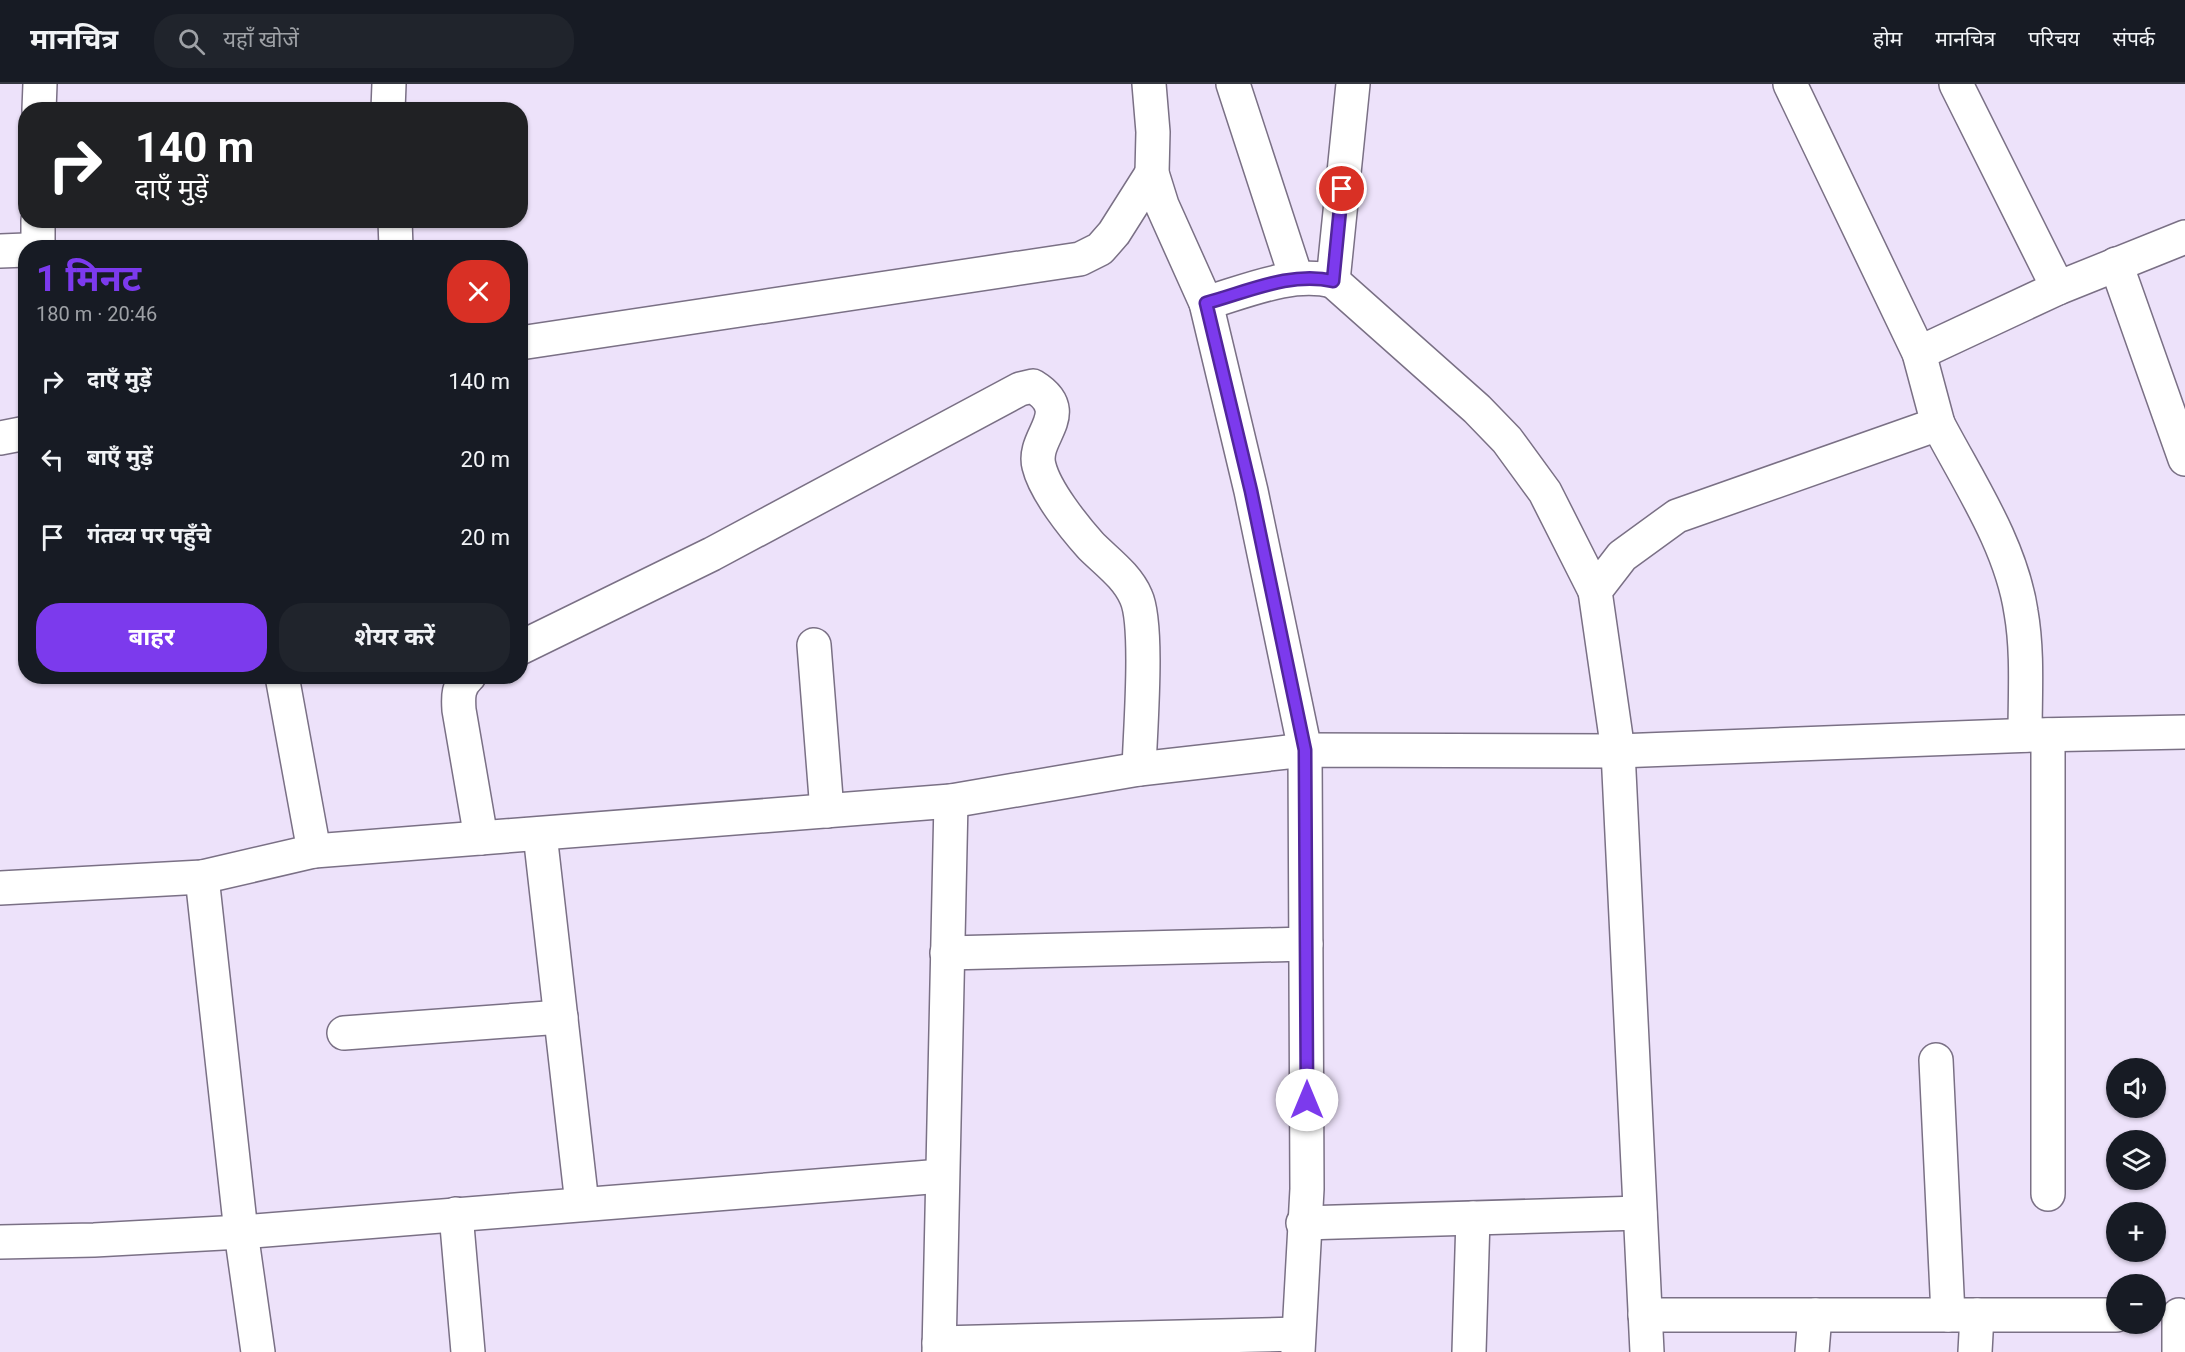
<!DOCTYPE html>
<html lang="hi">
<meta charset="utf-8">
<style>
:root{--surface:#171b24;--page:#20242c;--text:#f1f3f6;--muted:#9ea1a6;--line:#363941;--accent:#7c3aed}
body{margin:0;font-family:Roboto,"Noto Sans Devanagari",sans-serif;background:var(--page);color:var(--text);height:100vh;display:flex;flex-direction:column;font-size:22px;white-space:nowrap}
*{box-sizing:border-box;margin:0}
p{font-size:20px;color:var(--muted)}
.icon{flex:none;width:33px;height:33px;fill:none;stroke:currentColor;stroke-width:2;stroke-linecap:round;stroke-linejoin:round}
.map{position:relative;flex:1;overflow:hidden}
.drawer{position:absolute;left:18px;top:156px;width:510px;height:444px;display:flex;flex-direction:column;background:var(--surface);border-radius:24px;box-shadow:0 2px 4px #0004}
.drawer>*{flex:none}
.top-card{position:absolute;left:18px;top:18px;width:510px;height:126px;border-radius:24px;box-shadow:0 2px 4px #0004;background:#202124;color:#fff;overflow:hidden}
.fabs{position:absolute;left:2106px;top:974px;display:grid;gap:12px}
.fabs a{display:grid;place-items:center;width:60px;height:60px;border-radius:50%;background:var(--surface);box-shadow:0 2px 4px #0004;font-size:30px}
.pin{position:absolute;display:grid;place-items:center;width:51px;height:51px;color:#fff;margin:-26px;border:3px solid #fff;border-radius:50%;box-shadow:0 2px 6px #0007}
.me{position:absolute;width:66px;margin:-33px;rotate:0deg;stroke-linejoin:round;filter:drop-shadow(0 0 4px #0008)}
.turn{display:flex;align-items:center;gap:21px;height:126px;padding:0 18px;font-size:27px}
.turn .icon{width:78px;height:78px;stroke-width:2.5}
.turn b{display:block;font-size:42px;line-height:51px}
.round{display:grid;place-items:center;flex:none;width:63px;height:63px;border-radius:24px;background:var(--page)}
.summary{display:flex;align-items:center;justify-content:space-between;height:102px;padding:0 18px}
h1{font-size:36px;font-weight:700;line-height:45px;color:var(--accent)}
.primary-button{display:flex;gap:12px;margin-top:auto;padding:12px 18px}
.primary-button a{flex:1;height:69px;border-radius:24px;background:var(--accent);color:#fff;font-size:24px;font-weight:700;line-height:69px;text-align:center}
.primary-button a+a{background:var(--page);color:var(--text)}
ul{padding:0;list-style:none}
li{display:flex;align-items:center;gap:18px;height:78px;padding:0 18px}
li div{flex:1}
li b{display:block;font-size:22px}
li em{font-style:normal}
header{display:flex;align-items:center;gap:36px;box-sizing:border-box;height:84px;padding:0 30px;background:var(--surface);border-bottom:2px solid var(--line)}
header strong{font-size:28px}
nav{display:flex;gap:33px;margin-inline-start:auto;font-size:21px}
.search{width:420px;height:54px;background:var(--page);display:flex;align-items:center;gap:15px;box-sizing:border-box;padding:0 21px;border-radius:24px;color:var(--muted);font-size:22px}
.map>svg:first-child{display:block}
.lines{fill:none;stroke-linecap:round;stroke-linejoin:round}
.street-casing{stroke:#7a7085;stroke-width:36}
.secondary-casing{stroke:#7a7085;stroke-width:36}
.street{stroke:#fff;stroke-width:33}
.secondary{stroke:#fff;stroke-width:33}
.route-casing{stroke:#51269a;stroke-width:15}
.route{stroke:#7c3aed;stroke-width:10}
</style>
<header>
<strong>मानचित्र</strong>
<div class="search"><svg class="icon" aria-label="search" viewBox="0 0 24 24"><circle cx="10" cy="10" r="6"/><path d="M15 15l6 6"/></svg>यहाँ खोजें</div>
<nav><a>होम</a><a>मानचित्र</a><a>परिचय</a><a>संपर्क</a></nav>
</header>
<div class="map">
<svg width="2185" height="1268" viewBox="0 0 2185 1268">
<rect width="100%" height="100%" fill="#ede2fa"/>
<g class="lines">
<!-- street casing -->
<g class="street-casing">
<g id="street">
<polyline points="1149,0 1153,48 1152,89 1162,121 1206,219 1251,407 1305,666 1307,1105 1298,1268"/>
<polyline points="1233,0 1296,193"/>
<polyline points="1956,0 2058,204"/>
<polyline points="39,26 40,0"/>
<polyline points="388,26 389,0"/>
<polyline points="395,136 396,164"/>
<polyline points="38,164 38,136"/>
<polyline points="0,167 26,166"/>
<polyline points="2116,180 2185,375"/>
<polyline points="1333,197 1477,325 1507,356 1545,408 1595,507"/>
<path d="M 1206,219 C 1247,207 1291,187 1333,197 L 1353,0"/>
<polyline points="520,259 1080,175 1100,165 1114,149 1152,89"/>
<polyline points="1919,269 2058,204 2185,153"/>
<path d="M 1938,340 C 1969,399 2011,461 2021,528 C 2028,568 2025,610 2025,651"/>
<polyline points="0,354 26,349"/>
<polyline points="814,561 827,727"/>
<path d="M 520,564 L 712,470 L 1020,305 L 1033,302 C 1077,329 1031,352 1039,382 C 1045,407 1074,443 1091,462 C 1107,478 1127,492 1136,513 C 1149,541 1140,649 1139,685"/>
<polyline points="282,592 314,767"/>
<path d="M 469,592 C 458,602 458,612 459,626 L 481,754"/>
<polyline points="2048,651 2048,1110"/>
<polyline points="540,750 582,1120"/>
<polyline points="202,793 241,1148 258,1268"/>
<polyline points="947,869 1306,860"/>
<polyline points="344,949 561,933"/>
<polyline points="1936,976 1948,1231"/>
<polyline points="456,1130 468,1268"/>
<polyline points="1303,1139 1640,1129"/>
<polyline points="0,1158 94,1156 241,1148 942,1092"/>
<polyline points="1645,1231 2116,1231"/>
<polyline points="2179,1231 2179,1268"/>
<polyline points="939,1259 1298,1250"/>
<polyline points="1469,1268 1473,1134"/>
<polyline points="1647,1268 1618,667 1595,507 1622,472 1677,432 1938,340 1919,269 1790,0"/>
<polyline points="1812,1268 1815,1231"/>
<polyline points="1975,1268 1977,1231"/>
</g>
</g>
<!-- secondary casing -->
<g class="secondary-casing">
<g id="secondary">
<polyline points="0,804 202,793 314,767 951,717 1139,685 1305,666 1618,667 2035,651 2185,648"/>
<polyline points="939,1268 951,717"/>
</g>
</g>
<!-- street -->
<use href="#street" class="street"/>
<!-- secondary -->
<use href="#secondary" class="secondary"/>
</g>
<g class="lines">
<!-- route casing -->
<g class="route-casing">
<path id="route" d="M 1307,1016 L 1305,666 L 1251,407 L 1206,219 C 1247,208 1291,187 1333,197 L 1342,105"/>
</g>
<!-- route -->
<use href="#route" class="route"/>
</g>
</svg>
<div class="fabs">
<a><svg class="icon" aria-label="sound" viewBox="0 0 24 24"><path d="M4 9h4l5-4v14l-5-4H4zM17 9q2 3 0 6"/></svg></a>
<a><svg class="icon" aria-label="layers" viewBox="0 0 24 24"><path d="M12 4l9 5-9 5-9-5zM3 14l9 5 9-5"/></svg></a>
<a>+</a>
<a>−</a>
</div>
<div class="pin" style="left:1342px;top:105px;background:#d93025"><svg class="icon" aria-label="arrive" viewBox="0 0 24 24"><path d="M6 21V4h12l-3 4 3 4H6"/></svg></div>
<svg class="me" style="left:1307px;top:1016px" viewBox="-20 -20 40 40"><circle r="19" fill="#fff"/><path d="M0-13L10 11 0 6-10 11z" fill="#7c3aed"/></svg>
<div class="top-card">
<div class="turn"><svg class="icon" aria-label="right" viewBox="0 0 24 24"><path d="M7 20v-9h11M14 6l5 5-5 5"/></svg><div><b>140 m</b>दाएँ मुड़ें</div></div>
</div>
<section class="drawer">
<div class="summary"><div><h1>1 मिनट</h1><p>180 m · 20:46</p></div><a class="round" style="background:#d93025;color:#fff"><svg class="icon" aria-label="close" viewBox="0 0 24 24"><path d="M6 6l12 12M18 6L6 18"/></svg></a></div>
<ul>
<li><svg class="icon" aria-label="right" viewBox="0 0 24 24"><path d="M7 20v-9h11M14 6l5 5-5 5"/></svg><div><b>दाएँ मुड़ें</b></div><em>140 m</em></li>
<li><svg class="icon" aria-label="left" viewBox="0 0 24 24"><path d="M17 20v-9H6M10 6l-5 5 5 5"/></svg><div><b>बाएँ मुड़ें</b></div><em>20 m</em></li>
<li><svg class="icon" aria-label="arrive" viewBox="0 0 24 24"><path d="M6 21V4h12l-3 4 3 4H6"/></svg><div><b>गंतव्य पर पहुँचे</b></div><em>20 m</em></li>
</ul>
<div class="primary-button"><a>बाहर</a><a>शेयर करें</a></div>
</section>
</div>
